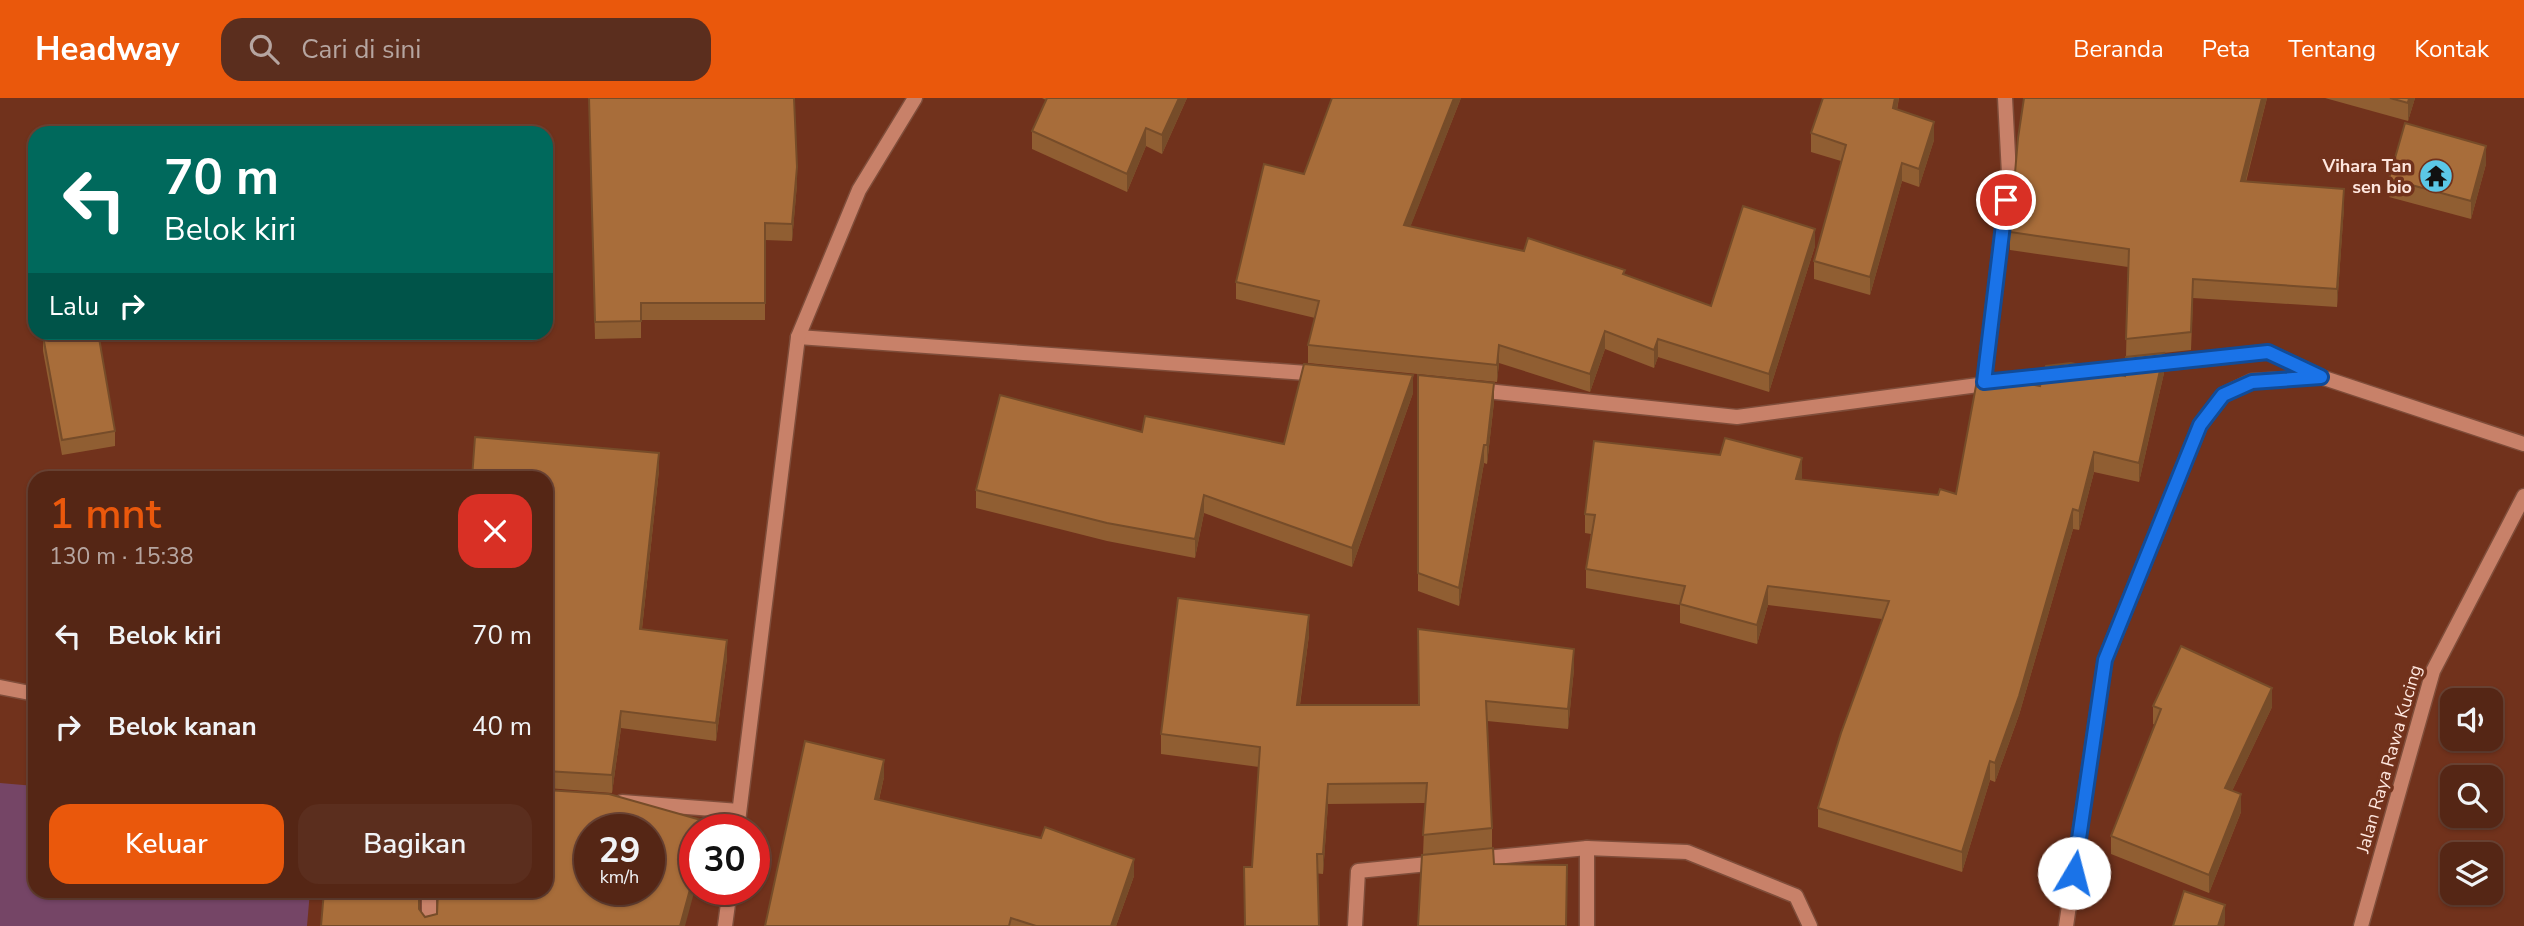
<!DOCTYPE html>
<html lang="id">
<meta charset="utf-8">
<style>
:root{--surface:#552615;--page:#5b2e1e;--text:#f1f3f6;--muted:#b6a5a0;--line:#6b4334;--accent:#ea580c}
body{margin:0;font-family:"Nunito Sans",sans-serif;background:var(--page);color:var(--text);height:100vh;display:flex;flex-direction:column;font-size:26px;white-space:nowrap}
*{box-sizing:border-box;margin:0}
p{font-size:23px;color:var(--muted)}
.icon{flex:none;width:38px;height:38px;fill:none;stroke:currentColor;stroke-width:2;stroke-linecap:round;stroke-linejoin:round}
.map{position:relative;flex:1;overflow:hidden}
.drawer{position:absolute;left:28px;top:373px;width:525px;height:427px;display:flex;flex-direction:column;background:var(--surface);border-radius:21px;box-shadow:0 2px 5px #0004,0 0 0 2px var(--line)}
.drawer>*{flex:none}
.banner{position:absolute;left:28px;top:28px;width:525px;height:214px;border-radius:21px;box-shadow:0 2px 5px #0004,0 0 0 2px var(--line);background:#00695c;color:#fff;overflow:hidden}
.tools{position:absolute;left:2440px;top:590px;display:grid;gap:14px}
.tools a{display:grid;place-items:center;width:63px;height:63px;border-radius:14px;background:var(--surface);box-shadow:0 2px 5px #0004,0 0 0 2px var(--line);font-size:35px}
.speed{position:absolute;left:574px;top:716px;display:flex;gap:14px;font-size:35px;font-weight:700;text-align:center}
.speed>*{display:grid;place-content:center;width:91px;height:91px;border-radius:50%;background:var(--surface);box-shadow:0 2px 5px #0004,0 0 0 2px var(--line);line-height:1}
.speed small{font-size:18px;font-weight:400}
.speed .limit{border:10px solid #d22;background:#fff;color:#111}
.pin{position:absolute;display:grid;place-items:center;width:60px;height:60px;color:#fff;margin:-30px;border:4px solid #fff;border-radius:50%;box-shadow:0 2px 7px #0007}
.me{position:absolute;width:77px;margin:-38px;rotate:8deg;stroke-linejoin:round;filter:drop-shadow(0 0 5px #0008)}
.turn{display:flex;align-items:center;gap:24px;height:147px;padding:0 21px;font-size:32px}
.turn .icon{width:91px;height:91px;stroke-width:2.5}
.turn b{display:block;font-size:49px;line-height:60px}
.then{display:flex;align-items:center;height:66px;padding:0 21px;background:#0003;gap:14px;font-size:26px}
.round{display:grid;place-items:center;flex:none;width:74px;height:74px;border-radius:21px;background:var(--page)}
.headline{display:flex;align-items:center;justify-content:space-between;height:119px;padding:0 21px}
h1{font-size:42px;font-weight:600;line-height:52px;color:var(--accent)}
.primary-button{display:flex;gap:14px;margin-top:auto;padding:14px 21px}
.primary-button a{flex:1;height:80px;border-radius:21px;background:var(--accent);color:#fff;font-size:28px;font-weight:600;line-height:80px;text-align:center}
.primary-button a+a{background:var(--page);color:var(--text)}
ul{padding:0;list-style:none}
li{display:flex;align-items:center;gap:21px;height:91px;padding:0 21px}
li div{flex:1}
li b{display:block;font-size:26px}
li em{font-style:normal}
header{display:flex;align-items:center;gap:42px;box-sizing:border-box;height:98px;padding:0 35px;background:var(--accent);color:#fff}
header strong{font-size:33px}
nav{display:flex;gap:38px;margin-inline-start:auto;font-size:24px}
.search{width:490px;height:63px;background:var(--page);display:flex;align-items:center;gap:18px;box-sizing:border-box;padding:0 24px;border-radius:21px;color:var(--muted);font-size:26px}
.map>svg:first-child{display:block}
.green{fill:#754566}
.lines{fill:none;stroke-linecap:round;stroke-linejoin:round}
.minor-casing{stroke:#7f4d3a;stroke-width:17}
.tertiary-casing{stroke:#7f4d3a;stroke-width:17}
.minor{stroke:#c88169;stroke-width:14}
.tertiary{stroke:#c88169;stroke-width:14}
.wall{fill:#905e32}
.shaded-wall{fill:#764c29}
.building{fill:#a86d3a;stroke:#764c29;stroke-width:2;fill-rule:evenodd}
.route-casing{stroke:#114b97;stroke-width:18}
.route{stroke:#1a73e8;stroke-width:12}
.labels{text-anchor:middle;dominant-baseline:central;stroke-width:7;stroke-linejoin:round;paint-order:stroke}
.poi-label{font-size:18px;font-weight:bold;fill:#fee6de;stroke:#71321c;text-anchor:end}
.street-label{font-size:18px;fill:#fee6de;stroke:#71321c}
</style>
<header>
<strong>Headway</strong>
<div class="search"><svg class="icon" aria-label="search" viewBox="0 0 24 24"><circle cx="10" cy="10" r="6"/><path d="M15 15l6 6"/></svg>Cari di sini</div>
<nav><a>Beranda</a><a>Peta</a><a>Tentang</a><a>Kontak</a></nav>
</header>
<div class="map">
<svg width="2524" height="828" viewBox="0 0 2524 828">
<rect width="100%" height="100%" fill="#71321c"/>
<!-- green -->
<polygon class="green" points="0,685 35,688 35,793 310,793 307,828 0,828"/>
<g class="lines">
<!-- minor casing -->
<g class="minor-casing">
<g id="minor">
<polyline points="798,239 1321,276"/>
<polyline points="2081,274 2268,254 2321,279"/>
<polyline points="1984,284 2009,76 2005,0"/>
<polyline points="1477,292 1737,319 2061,276"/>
<polyline points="0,589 35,596"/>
<polyline points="622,704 739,713"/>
<polyline points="737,732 798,239 859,92 915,0"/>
<polyline points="1475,761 1587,750 1687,754 1796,798 1810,828"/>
<polyline points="429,793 429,828"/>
<polyline points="725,828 730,791"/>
<polyline points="1355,828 1358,773 1438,765"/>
<polyline points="1587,828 1587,750"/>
<polyline points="2066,828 2105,562 2200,327 2223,297 2252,283 2321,279 2524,346"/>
</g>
</g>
<!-- tertiary casing -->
<g class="tertiary-casing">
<polyline id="tertiary" points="2361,828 2433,573 2524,398"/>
</g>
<!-- minor -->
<use href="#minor" class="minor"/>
<!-- tertiary -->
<use href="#tertiary" class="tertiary"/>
</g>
<!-- wall -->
<g class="wall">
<polygon points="589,0 797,86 792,143 765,142 765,222 641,222 641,240 595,241"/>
<polygon points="1042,0 1187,0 1162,56 1146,48 1127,94 1032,51 1032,33 1046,2"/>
<polygon points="1332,0 1461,0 1410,129 1625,177 1711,208 1815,148 1769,294 1658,259 1654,270 1605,251 1590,294 1499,265 1497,284 1308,265 1308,247 1315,220 1236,201 1236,184 1304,76"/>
<polygon points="1823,0 1899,0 1897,12 1934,42 1919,89 1902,83 1870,197 1814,181 1814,163 1841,63 1811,54 1811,35"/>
<polygon points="2267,0 2246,84 2344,109 2337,209 2193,200 2191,252 2126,259 2128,169 2010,152 2010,134"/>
<polygon points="2325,0 2415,0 2408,23"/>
<polygon points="2486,66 2471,121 2389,99 2389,81"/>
<polygon points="43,238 115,333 115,348 62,357 43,253"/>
<polygon points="2164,275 2139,384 2094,374 2079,432 2073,431 2019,617 1995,684 1990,682 1962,774 1818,729 1818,710 1882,521 1768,507 1757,546 1680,525 1680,507 1586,490 1586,471 1591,436 1585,435 1585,416 1802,379 1801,382 1938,397 1956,396 2040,288"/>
<polygon points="1418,277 1494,304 1487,366 1484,365 1459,508 1418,493"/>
<polygon points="1413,295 1352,469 1204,415 1195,460 1107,443 976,410 976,392 1142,334 1284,346"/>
<polygon points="659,372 642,531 727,560 716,643 621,630 612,695 547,690 546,380"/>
<polygon points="1309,537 1300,607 1419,607 1574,571 1568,631 1487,623 1492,730 1492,750 1423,757 1425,705 1328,706 1323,776 1252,769 1259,669 1161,656 1161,636"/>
<polygon points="2153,608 2272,609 2232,693 2241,714 2209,795 2111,756 2111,738 2155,627 2153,626"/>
<polygon points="884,679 879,702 1134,778 1116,828 765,828"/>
</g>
<!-- shaded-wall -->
<g class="shaded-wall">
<polygon points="1179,0 1187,0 1162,56 1162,37"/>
<polygon points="1454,0 1461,0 1404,145 1404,127"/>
<polygon points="1895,0 1899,0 1893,29 1893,10"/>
<polygon points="2262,0 2267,0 2241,101 2241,83"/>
<polygon points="2409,0 2415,0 2408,23 2408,5"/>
<polygon points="1934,24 1934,42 1919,89 1919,71"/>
<polygon points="1146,30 1146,48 1127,94 1127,76"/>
<polygon points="2486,48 2486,66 2471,121 2471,103"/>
<polygon points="1902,65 1902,83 1870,197 1870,179"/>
<polygon points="797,69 797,86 792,143 792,126"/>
<polygon points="2344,91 2344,109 2337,209 2337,191"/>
<polygon points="1815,131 1815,148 1769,294 1769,276"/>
<polygon points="1605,233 1605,251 1590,294 1590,276"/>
<polygon points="1658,241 1658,259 1654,270 1654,252"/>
<polygon points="1499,247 1499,265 1497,284 1497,267"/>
<polygon points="2164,255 2164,275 2139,384 2139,365"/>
<polygon points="1413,277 1413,295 1352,469 1352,450"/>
<polygon points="1494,285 1494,304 1487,366 1487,347"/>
<polygon points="1484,347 1484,365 1459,508 1459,490"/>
<polygon points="2094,354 2094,374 2079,432 2079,413"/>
<polygon points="659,355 659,372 640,549 640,531"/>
<polygon points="1802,360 1802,379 1796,401 1796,381"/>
<polygon points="1204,397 1204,415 1195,460 1195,441"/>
<polygon points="2073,411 2073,431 2019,617 1995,684 1995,665"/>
<polygon points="1768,488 1768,507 1757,546 1757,527"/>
<polygon points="1309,517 1309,537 1297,627 1297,607"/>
<polygon points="727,542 727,560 716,643 716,625"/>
<polygon points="1574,551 1574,571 1568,631 1568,611"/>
<polygon points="2272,590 2272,609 2225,708 2225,690"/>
<polygon points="621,613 621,630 612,695 612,677"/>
<polygon points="884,662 884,679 875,718 875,701"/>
<polygon points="1990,663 1990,682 1962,774 1962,754"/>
<polygon points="1328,686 1328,706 1323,776 1323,756"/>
<polygon points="2241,696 2241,714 2209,795 2209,777"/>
<polygon points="1134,761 1134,778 1116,828 1111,828"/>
<polygon points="695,773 695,791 685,828 680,828"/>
<polygon points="2225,807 2225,825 2224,828 2218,828"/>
</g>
<!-- building -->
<g class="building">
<polygon points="589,0 794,0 797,69 792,126 765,125 765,205 641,205 641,223 595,224"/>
<polygon points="1047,0 1179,0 1162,37 1146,30 1127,76 1032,33"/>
<polygon points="1332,0 1454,0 1404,127 1524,153 1528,140 1625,172 1623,176 1711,208 1743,108 1815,131 1769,276 1658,241 1654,252 1605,233 1590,276 1499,247 1497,267 1308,247 1319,203 1236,184 1264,66 1304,76"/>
<polygon points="1823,0 1895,0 1893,10 1934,24 1919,71 1902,65 1870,179 1814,163 1846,47 1811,35"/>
<polygon points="2024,0 2262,0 2241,83 2344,91 2337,191 2193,181 2191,234 2126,241 2129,151 2010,134 2018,40"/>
<polygon points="2390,0 2409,0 2408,5"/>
<polygon points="2405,25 2486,48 2471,103 2389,81"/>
<polygon points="64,234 98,234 115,333 62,342 43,238"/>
<polygon points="2164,255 2139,365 2094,354 2079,413 2073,411 2019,598 1995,665 1990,663 1962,754 1818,710 1841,635 1889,503 1768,488 1757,527 1680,506 1685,488 1586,471 1595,417 1585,416 1594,343 1720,357 1725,340 1802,360 1796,381 1938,397 1940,391 1956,396 1978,277 2040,288 2046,268 2071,265 2125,278 2126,259"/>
<polygon points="1304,266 1413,277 1352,450 1204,397 1195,441 1107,425 976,392 1000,297 1142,334 1145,318 1284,346"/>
<polygon points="1418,277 1494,285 1487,347 1484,347 1459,490 1418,475"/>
<polygon points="475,339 659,355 640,531 727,542 716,625 621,613 612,677 546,673 546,380 472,380"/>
<polygon points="1178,500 1309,517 1297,607 1419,607 1418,531 1574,551 1568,611 1486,603 1492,730 1423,737 1427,685 1328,686 1323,756 1317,756 1319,828 1245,828 1244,769 1252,769 1260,649 1161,636"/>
<polygon points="2181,548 2272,590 2225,690 2241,696 2209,777 2111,738 2161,611 2153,608"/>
<polygon points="805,643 884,662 875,701 1041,740 1045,729 1134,761 1111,828 1036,828 1011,820 1009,828 765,828"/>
<path d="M 546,692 L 609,696 L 708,724 L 706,732 L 695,732 L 695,773 L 680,828 L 321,828 L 324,793 L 419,793 L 419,811 L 425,819 L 437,816 L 438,793 L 546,793 ZM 590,732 L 649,732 L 649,791 L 590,791 Z"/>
<polygon points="1493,750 1494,766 1567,767 1566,828 1418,828 1422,757"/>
<polygon points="2184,793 2225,807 2218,828 2173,828"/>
</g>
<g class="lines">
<!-- route casing -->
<g class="route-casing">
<polyline id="route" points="2006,102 1984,284 2268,254 2321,279 2252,284 2223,297 2200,327 2105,562 2074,775"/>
</g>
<!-- route -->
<use href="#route" class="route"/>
</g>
<!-- icons -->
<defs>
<g id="temple-disc" transform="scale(1.75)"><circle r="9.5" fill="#5bc8e7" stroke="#71321c"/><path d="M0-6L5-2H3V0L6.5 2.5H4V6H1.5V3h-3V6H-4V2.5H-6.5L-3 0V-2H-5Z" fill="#111"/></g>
</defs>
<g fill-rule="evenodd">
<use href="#temple-disc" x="2436" y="78"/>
</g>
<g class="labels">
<!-- poi labels -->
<g class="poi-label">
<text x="2412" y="68">Vihara Tan<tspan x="2412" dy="21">sen bio</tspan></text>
</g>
<!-- street labels -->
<g class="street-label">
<text transform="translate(2389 661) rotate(-74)">Jalan Raya Rawa Kucing</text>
</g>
</g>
</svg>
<div class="tools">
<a><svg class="icon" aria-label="sound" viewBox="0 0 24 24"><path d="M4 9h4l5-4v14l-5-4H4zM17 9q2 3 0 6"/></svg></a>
<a><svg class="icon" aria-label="search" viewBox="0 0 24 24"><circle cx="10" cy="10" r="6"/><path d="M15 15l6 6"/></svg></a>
<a><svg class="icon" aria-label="layers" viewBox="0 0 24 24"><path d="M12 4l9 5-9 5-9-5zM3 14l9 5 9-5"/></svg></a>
</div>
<div class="speed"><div>29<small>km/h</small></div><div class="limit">30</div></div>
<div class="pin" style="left:2006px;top:102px;background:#d93025"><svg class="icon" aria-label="arrive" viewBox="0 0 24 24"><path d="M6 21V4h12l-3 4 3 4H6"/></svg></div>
<svg class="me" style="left:2074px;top:775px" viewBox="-20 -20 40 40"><circle r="19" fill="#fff"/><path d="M0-13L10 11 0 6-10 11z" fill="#1a73e8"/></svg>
<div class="banner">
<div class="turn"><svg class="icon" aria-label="left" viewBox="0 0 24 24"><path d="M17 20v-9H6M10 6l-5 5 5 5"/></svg><div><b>70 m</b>Belok kiri</div></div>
<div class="then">Lalu<svg class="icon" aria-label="right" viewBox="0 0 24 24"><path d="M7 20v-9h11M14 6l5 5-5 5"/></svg></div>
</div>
<section class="drawer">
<div class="headline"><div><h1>1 mnt</h1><p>130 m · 15:38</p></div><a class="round" style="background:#d93025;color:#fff"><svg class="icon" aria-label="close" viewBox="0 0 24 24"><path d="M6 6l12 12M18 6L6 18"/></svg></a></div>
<ul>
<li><svg class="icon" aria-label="left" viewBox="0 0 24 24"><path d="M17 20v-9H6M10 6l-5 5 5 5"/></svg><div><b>Belok kiri</b></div><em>70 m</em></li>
<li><svg class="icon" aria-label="right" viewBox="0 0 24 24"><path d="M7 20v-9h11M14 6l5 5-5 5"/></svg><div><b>Belok kanan</b></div><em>40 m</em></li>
</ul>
<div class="primary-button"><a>Keluar</a><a>Bagikan</a></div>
</section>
</div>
